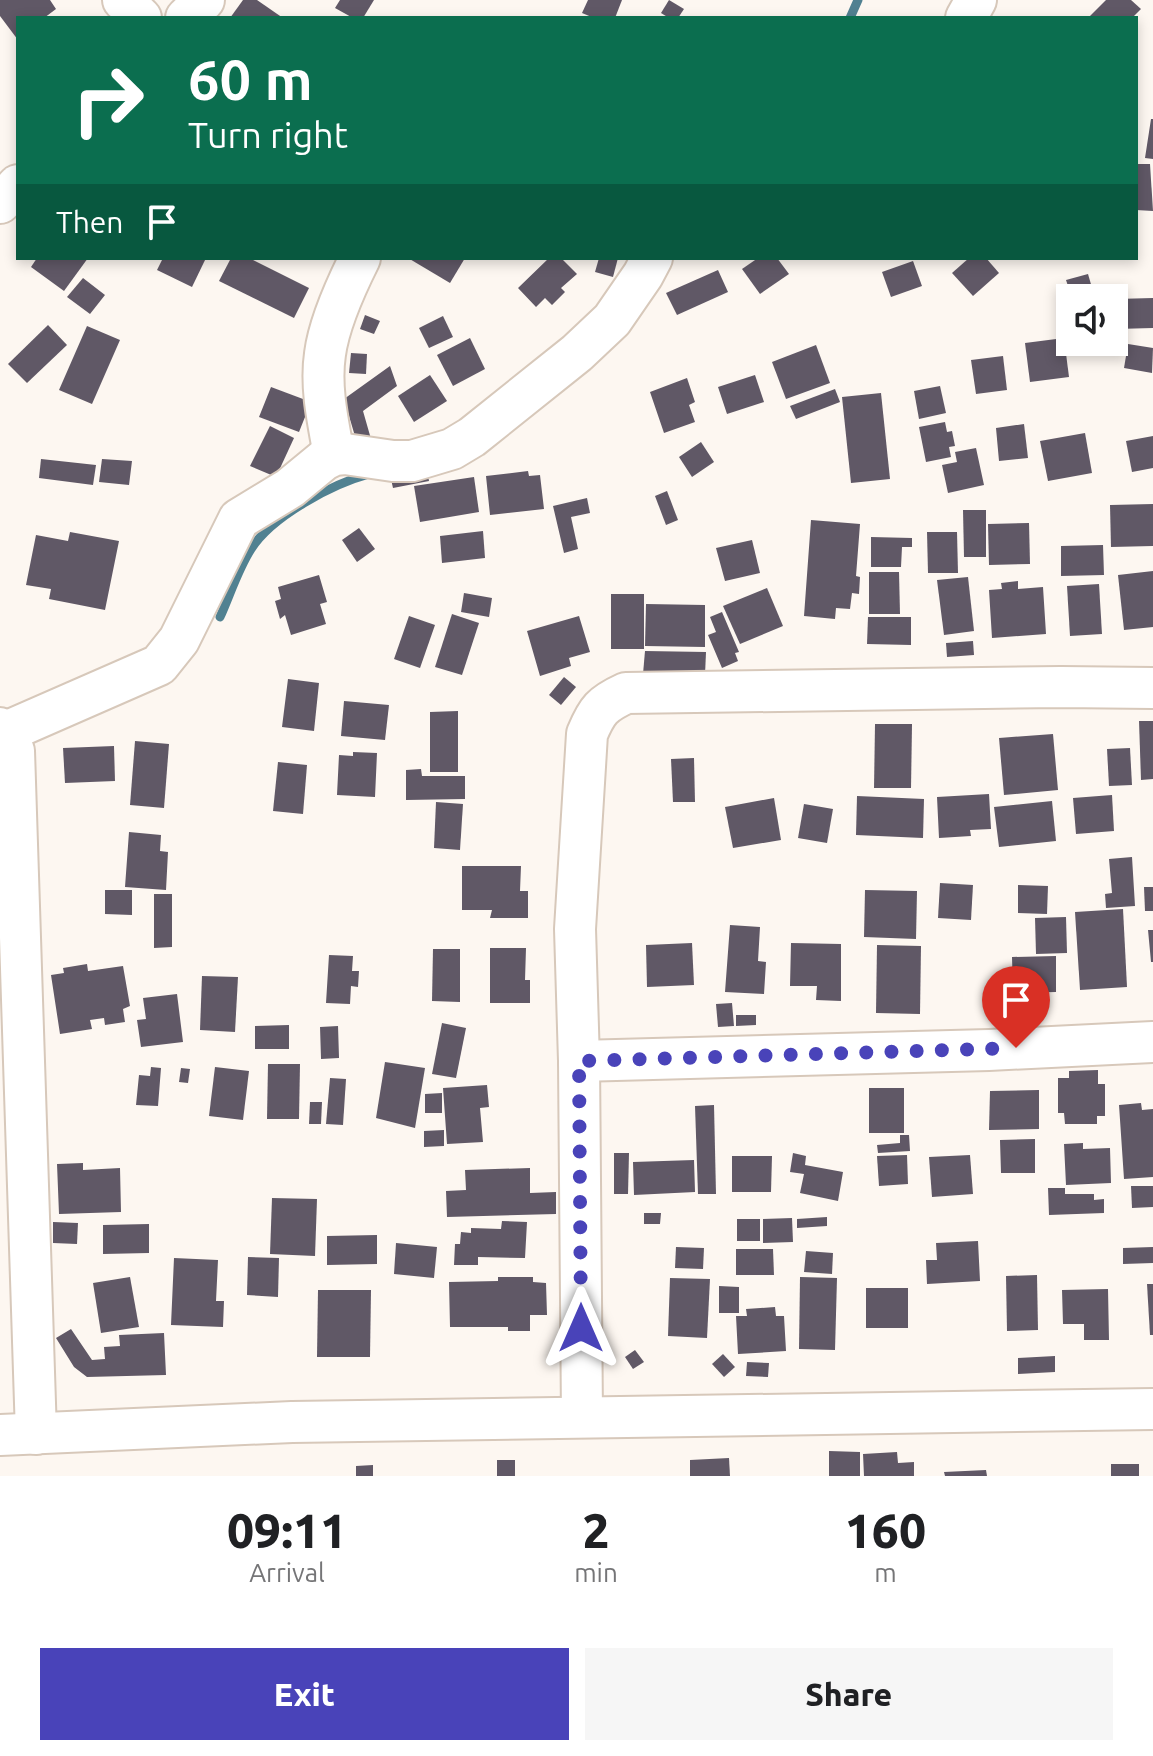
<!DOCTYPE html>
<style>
:root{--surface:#fff;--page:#f6f6f6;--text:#202124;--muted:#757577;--accent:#4943b9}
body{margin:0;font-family:Ubuntu,sans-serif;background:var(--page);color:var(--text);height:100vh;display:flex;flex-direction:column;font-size:30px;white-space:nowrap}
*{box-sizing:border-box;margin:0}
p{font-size:26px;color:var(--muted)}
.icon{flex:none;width:44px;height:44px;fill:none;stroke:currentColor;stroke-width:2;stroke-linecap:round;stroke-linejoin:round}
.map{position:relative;height:1476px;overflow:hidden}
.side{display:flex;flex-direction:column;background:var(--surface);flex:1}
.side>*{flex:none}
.hud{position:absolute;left:16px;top:16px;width:1122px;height:244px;border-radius:0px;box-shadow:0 4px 12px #0003;background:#0b6e4f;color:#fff;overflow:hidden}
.tools{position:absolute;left:1056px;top:284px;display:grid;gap:16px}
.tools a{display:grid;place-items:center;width:72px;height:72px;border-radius:0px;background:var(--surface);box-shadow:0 4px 12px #0003;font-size:40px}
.pin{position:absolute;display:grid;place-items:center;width:68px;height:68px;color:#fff;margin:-82px -34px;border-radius:50% 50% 50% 0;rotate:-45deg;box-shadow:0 0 8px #0007}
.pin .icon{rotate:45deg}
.me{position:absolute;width:88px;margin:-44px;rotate:0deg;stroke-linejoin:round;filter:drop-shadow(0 0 6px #0008)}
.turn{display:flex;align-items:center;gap:28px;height:168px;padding:0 40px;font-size:36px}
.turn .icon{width:104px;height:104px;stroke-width:2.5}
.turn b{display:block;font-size:56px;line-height:68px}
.then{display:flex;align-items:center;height:76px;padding:0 40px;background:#0003;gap:16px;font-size:30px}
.eta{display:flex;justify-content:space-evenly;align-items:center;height:136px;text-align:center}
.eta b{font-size:48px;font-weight:800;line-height:56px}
.primary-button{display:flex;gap:16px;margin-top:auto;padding:16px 40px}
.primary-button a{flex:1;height:92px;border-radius:0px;background:var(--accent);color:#fff;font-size:32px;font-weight:800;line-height:92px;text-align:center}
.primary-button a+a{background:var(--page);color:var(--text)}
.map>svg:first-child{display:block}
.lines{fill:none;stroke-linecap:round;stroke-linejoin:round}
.stream{stroke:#518191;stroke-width:9}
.building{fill:#605866}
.minor-casing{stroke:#d7c8ba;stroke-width:44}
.minor{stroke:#fff;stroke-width:40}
.route{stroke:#4943b9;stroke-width:14;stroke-dasharray:0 25.2}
</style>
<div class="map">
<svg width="1153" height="1476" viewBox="0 0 1153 1476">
<rect width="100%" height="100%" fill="#fdf7f1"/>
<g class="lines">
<!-- stream -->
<g class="stream">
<polyline points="850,18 858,0"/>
<path d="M 220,617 C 230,595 238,569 251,549 C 272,516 332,484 369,474"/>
</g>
</g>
<!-- building -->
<g class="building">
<polygon points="0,0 50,0 56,9 44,18 18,18 18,40 0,16"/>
<polygon points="243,0 257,0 283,18 230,18"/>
<polygon points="340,0 374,0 363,18 353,18 335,8"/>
<polygon points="588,0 622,0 615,18 594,18 582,13"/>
<polygon points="669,0 684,9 678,18 669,18 661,13"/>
<polygon points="1106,0 1131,0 1141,9 1132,18 1088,18"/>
<polygon points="1151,119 1153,119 1153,159 1145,158"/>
<polygon points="1136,164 1150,164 1153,211 1136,210"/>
<polygon points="37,258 88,258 64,291 31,267"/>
<polygon points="163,258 206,258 192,287 157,270"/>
<polygon points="231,258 249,258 309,288 294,318 219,281"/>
<polygon points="408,258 465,258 450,283"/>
<polygon points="549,258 561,258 577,274 561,288 565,292 552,305 545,298 536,307 518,288"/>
<polygon points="599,258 618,258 613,277 595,272"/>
<polygon points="758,258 777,258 789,274 760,294 742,269"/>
<polygon points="969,258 986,258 999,273 973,296 952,273"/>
<polygon points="913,261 922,286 891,297 882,272"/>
<polygon points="718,270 728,292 677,315 666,293"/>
<polygon points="1088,274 1095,298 1072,298 1066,280"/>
<polygon points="83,278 105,295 90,314 67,297"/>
<polygon points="1153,298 1153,328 1116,329 1116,299"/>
<polygon points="365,315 380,321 374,334 360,329"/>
<polygon points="443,316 453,337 429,348 419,328"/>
<polygon points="48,325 67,345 27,383 8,364"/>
<polygon points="87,326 120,340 92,404 59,390"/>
<polygon points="470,338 485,369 453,386 437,355"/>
<polygon points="1064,338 1069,377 1030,382 1025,343"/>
<polygon points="1128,344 1153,348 1152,373 1124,368"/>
<polygon points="816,345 830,383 786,399 772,362"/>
<polygon points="351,353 367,354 366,374 349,373"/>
<polygon points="1003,356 1007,390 976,394 971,360"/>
<polygon points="390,366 397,386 363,411 371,439 357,443 344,399"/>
<polygon points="430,375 447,401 414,422 398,396"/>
<polygon points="755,375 764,402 727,414 718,387"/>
<polygon points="687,378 695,402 689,405 695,422 664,433 650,392"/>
<polygon points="940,386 946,413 919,419 914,391"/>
<polygon points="271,387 311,402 299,432 259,417"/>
<polygon points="835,389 840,402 796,419 790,406"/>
<polygon points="881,393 890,479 851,483 842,397"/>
<polygon points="945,422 947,432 952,431 955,446 949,447 951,457 926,462 919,427"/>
<polygon points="1024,424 1028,458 999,461 996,428"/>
<polygon points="270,426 294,438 276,477 250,466"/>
<polygon points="1085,433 1092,473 1048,481 1040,441"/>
<polygon points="1153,436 1153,468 1132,472 1126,441"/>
<polygon points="701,442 714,462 692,477 679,457"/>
<polygon points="976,448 984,485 948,493 942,465 957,462 955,452"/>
<polygon points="41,459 96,465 93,485 39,478"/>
<polygon points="102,459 132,461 129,485 99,482"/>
<polygon points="426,466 429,481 393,488 390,475"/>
<polygon points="528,471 529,476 540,475 544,509 490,515 486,476"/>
<polygon points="474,477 479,512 420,522 414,486"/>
<polygon points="667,491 678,520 666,525 655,496"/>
<polygon points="587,498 590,513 571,517 578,549 564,553 553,506"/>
<polygon points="1153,504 1153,546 1111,547 1110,505"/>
<polygon points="963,510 986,510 986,557 964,557"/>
<polygon points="811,520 860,524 856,576 860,577 859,594 852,593 850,609 836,608 835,619 804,616"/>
<polygon points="1029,523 1030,564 989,565 988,524"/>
<polygon points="359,528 375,549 357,562 342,540"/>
<polygon points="483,531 485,558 442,563 440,536"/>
<polygon points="70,532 119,541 105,610 49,599 51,589 26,585 36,535 68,541"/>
<polygon points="927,532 957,532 958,573 928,573"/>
<polygon points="871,537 912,538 912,547 902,547 901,567 871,567"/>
<polygon points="752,540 760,573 725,581 716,548"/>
<polygon points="1103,545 1104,575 1061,576 1061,546"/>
<polygon points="1153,571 1153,627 1124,630 1118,575"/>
<polygon points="869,572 899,572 900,614 869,614"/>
<polygon points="319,575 327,602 320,604 326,624 291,635 285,615 280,619 275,601 281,599 278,587"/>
<polygon points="968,577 974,631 944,635 937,580"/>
<polygon points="1018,581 1018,589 1043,587 1046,634 992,638 989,590 1002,589 1001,583"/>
<polygon points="1099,584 1102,634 1070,636 1067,586"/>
<polygon points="767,588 783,626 740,644 723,606"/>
<polygon points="464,593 492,598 489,617 461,612"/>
<rect x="611" y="594" width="33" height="55"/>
<polygon points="646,604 705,605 705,647 645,646"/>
<polygon points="722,612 739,652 735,653 738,661 722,668 708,635 716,632 710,617"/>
<polygon points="452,614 479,623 462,675 435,667"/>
<polygon points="409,616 435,625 420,668 394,659"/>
<polygon points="579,616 590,652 569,658 571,666 540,676 527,631"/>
<polygon points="868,617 911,617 911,645 867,644"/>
<polygon points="973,641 974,655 947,657 946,643"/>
<polygon points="645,651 706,652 705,675 643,674"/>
<polygon points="564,677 576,687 561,705 549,695"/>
<polygon points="288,679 319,683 314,731 282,727"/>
<polygon points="344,701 389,705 385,740 341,736"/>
<polygon points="458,711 458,772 430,772 430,712"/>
<polygon points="1139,721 1153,721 1153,779 1141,780"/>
<polygon points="875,724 912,724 911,788 874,788"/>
<polygon points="1053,734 1058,790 1004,795 999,738"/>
<polygon points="135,741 169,744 164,808 130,805"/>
<polygon points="114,746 115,781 65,783 63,748"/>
<polygon points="1130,748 1132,785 1109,786 1107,749"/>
<polygon points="353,752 377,753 375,797 337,795 339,755 353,756"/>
<polygon points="694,758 695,802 673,802 671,759"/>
<polygon points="278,762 307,765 303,814 273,811"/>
<polygon points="421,769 422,776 465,776 465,799 406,800 406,770"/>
<polygon points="989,794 991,829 970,830 971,836 939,838 937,797"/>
<polygon points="1112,795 1114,831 1076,834 1073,798"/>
<polygon points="857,796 924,799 923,838 856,835"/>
<polygon points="774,798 781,840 733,848 725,807"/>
<polygon points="1052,801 1056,841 999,847 994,807"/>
<polygon points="436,802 463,804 460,850 434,848"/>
<polygon points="804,804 833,809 827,843 798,838"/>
<polygon points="129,832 161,835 160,851 168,852 166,890 125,887"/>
<polygon points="1132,857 1135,906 1106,908 1105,894 1112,893 1109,859"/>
<polygon points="462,866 521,866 520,891 528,891 528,918 490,918 492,910 462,910"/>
<polygon points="940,883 973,885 971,920 938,918"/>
<polygon points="1018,885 1048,886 1047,914 1018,913"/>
<polygon points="1144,887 1153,887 1153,911 1145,911"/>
<polygon points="105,890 132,890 132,915 105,914"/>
<polygon points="865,890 917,891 916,939 864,937"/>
<polygon points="154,894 172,894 172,947 154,948"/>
<polygon points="1123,909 1127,987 1080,990 1075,912"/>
<polygon points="1066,917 1067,953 1036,954 1035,918"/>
<polygon points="730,925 760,927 758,961 766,962 764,994 725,992"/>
<polygon points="1148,930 1153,930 1153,962 1151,962"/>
<polygon points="692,943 694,985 647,987 646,945"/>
<polygon points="791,943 841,944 841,1001 816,1000 817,986 790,986"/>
<polygon points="877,945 921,946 920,1014 876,1013"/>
<polygon points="490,948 526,948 525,980 530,980 530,1003 490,1003"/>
<polygon points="433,949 460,949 460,1002 432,1001"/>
<polygon points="329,955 353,956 352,971 359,971 358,987 351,986 350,1004 326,1003"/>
<polygon points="1056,956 1056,992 1013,993 1012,957"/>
<polygon points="87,964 88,971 123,966 130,1006 123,1009 125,1022 105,1025 104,1018 90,1020 92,1029 60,1034 51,975 64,973 63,968"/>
<polygon points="202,976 238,977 235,1032 200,1030"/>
<polygon points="177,994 183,1042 141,1047 137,1020 146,1019 143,998"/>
<polygon points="732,1003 734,1026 718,1027 716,1004"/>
<polygon points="736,1015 756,1015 756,1025 736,1026"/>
<polygon points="442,1023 466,1028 456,1078 432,1074"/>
<polygon points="289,1025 289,1049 255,1049 255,1026"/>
<polygon points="338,1026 339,1058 321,1059 320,1027"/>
<polygon points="385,1062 425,1068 415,1128 376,1118"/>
<polygon points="268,1064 300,1064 299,1119 267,1119"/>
<polygon points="151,1067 161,1068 158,1106 136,1105 139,1075 150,1076"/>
<polygon points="215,1067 249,1071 243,1120 209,1116"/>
<polygon points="181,1068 190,1069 188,1083 179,1082"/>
<polygon points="1098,1070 1098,1084 1105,1084 1105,1116 1097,1116 1097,1124 1065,1124 1064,1113 1058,1113 1058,1078 1069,1078 1069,1071"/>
<polygon points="330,1078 346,1079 343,1125 326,1124"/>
<polygon points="487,1085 489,1107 480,1108 483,1142 447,1144 443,1088"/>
<rect x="869" y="1088" width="35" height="45"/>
<polygon points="1039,1090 1039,1129 989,1130 990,1091"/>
<polygon points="442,1093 442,1113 425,1113 425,1094"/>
<polygon points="310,1102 322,1102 321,1124 309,1124"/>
<polygon points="1141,1103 1142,1110 1153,1109 1153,1177 1124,1179 1119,1105"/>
<polygon points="714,1105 716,1194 698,1194 695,1106"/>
<polygon points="444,1130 444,1146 424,1147 424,1131"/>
<polygon points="900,1135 909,1135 910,1151 878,1153 877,1145 900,1143"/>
<polygon points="1035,1139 1035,1173 1001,1173 1000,1140"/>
<polygon points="1083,1143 1083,1149 1110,1148 1111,1183 1066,1185 1064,1144"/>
<polygon points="614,1153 629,1153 628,1194 614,1194"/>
<polygon points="793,1153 806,1156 805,1165 843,1172 838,1201 800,1193 804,1174 790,1172"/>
<polygon points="907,1155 908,1184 879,1186 877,1156"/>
<polygon points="970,1155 973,1194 932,1197 929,1157"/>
<polygon points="732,1156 772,1156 771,1192 732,1192"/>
<polygon points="694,1160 695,1192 634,1195 633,1162"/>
<polygon points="83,1163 83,1170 120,1168 121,1212 59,1214 57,1164"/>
<polygon points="530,1168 530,1193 556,1192 556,1214 447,1217 446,1191 466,1190 465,1170"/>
<polygon points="1131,1186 1153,1186 1153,1207 1132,1208"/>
<polygon points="1048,1188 1065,1188 1065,1194 1094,1194 1094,1200 1104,1199 1104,1213 1049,1215"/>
<polygon points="272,1198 317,1199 315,1256 270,1254"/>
<polygon points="644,1213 661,1213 660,1224 644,1224"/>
<polygon points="827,1217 827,1226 797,1228 797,1219"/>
<polygon points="792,1218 793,1242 763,1243 763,1219"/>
<rect x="737" y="1219" width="23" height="22"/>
<polygon points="502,1221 527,1222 525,1258 478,1257 478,1265 454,1265 455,1244 460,1244 461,1232 471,1233 471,1228 501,1229"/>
<polygon points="53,1222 78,1223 77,1244 53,1243"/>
<polygon points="149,1224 149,1253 103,1254 103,1225"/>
<polygon points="377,1235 377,1264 327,1265 327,1236"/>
<polygon points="978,1241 980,1281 927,1284 926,1260 937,1260 936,1243"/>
<polygon points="396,1243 437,1247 434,1278 394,1274"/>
<polygon points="676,1247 704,1248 703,1269 675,1268"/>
<polygon points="1153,1247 1153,1263 1123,1264 1123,1248"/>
<polygon points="736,1249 773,1249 774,1275 736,1275"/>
<polygon points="806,1251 833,1253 832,1274 804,1272"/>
<polygon points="248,1257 279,1258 278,1297 247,1295"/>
<polygon points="174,1258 218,1260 216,1301 224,1301 223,1327 171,1325"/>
<polygon points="1037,1275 1038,1330 1007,1331 1006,1276"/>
<polygon points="130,1277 139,1327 101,1333 93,1283"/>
<polygon points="498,1277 533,1277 533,1282 546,1283 547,1315 530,1315 530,1331 508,1331 508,1327 450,1327 449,1282 498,1281"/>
<polygon points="800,1277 837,1278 835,1350 799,1349"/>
<polygon points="670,1278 710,1279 707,1338 668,1336"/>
<polygon points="1147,1284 1153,1284 1153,1335 1150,1335"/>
<polygon points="719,1286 739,1287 739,1313 719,1313"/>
<rect x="866" y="1288" width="42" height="40"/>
<polygon points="1108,1289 1109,1340 1084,1340 1084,1324 1063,1324 1062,1290"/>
<polygon points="318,1290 371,1290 370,1357 317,1357"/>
<polygon points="775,1307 776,1316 784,1316 786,1351 738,1354 736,1316 747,1316 746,1309"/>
<polygon points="71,1329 92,1360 105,1359 104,1347 120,1346 119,1335 164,1333 166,1375 87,1377 74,1367 56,1338"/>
<polygon points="635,1350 644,1362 633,1369 625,1357"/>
<polygon points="723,1354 735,1367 724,1377 712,1364"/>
<polygon points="1055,1356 1055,1372 1018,1374 1018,1358"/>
<polygon points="747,1362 769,1363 768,1377 746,1376"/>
<polygon points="829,1451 860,1452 860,1476 829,1476"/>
<polygon points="897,1452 898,1463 914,1462 914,1476 864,1476 863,1454"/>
<polygon points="729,1458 730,1476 690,1476 690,1460"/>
<rect x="497" y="1460" width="18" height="16"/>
<rect x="1111" y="1464" width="28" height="12"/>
<polygon points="373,1465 373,1476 356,1476 356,1466"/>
<polygon points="986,1470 987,1476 945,1476 944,1472"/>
</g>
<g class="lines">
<!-- minor casing -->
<g class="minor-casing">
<g id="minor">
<polyline points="123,0 141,18"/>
<polyline points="186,18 204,0"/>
<polyline points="966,18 976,0"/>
<polyline points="0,203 18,185"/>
<path d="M 334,455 C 328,422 320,387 325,354 C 329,323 346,286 360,258"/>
<polyline points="0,728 6,732 14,751 36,1434"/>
<polyline points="6,732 159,665 179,640 239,519 290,488 324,460 334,455 345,454 393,461 412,461 452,449 472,437 577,353 612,320 643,275 652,258"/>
<polyline points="579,1061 989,1050 1153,1042"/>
<path d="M 582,1417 L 579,1061 L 575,929 L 587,734 C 597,710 602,704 626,693 L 1061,687 L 1153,688"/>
<polyline points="0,1435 292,1422 1153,1409"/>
</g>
</g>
<!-- minor -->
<use href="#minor" class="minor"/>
</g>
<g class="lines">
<!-- route -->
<polyline class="route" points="581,1328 579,1061 1016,1048"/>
</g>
</svg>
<div class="tools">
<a><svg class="icon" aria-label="sound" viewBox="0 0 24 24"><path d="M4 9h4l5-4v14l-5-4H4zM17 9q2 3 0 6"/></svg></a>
</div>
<div class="pin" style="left:1016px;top:1048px;background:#d93025"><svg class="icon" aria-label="arrive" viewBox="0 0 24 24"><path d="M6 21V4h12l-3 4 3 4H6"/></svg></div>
<svg class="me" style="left:581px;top:1328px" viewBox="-20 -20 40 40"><path d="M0-17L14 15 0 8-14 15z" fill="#4943b9" stroke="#fff" stroke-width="4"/></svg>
<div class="hud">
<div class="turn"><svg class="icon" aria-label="right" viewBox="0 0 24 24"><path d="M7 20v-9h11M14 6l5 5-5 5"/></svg><div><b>60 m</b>Turn right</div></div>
<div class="then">Then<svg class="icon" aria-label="arrive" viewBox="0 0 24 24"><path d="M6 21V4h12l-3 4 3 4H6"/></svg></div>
</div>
</div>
<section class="side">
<div class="eta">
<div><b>09:11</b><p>Arrival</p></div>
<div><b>2</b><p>min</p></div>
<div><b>160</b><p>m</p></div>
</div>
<div class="primary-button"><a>Exit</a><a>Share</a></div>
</section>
